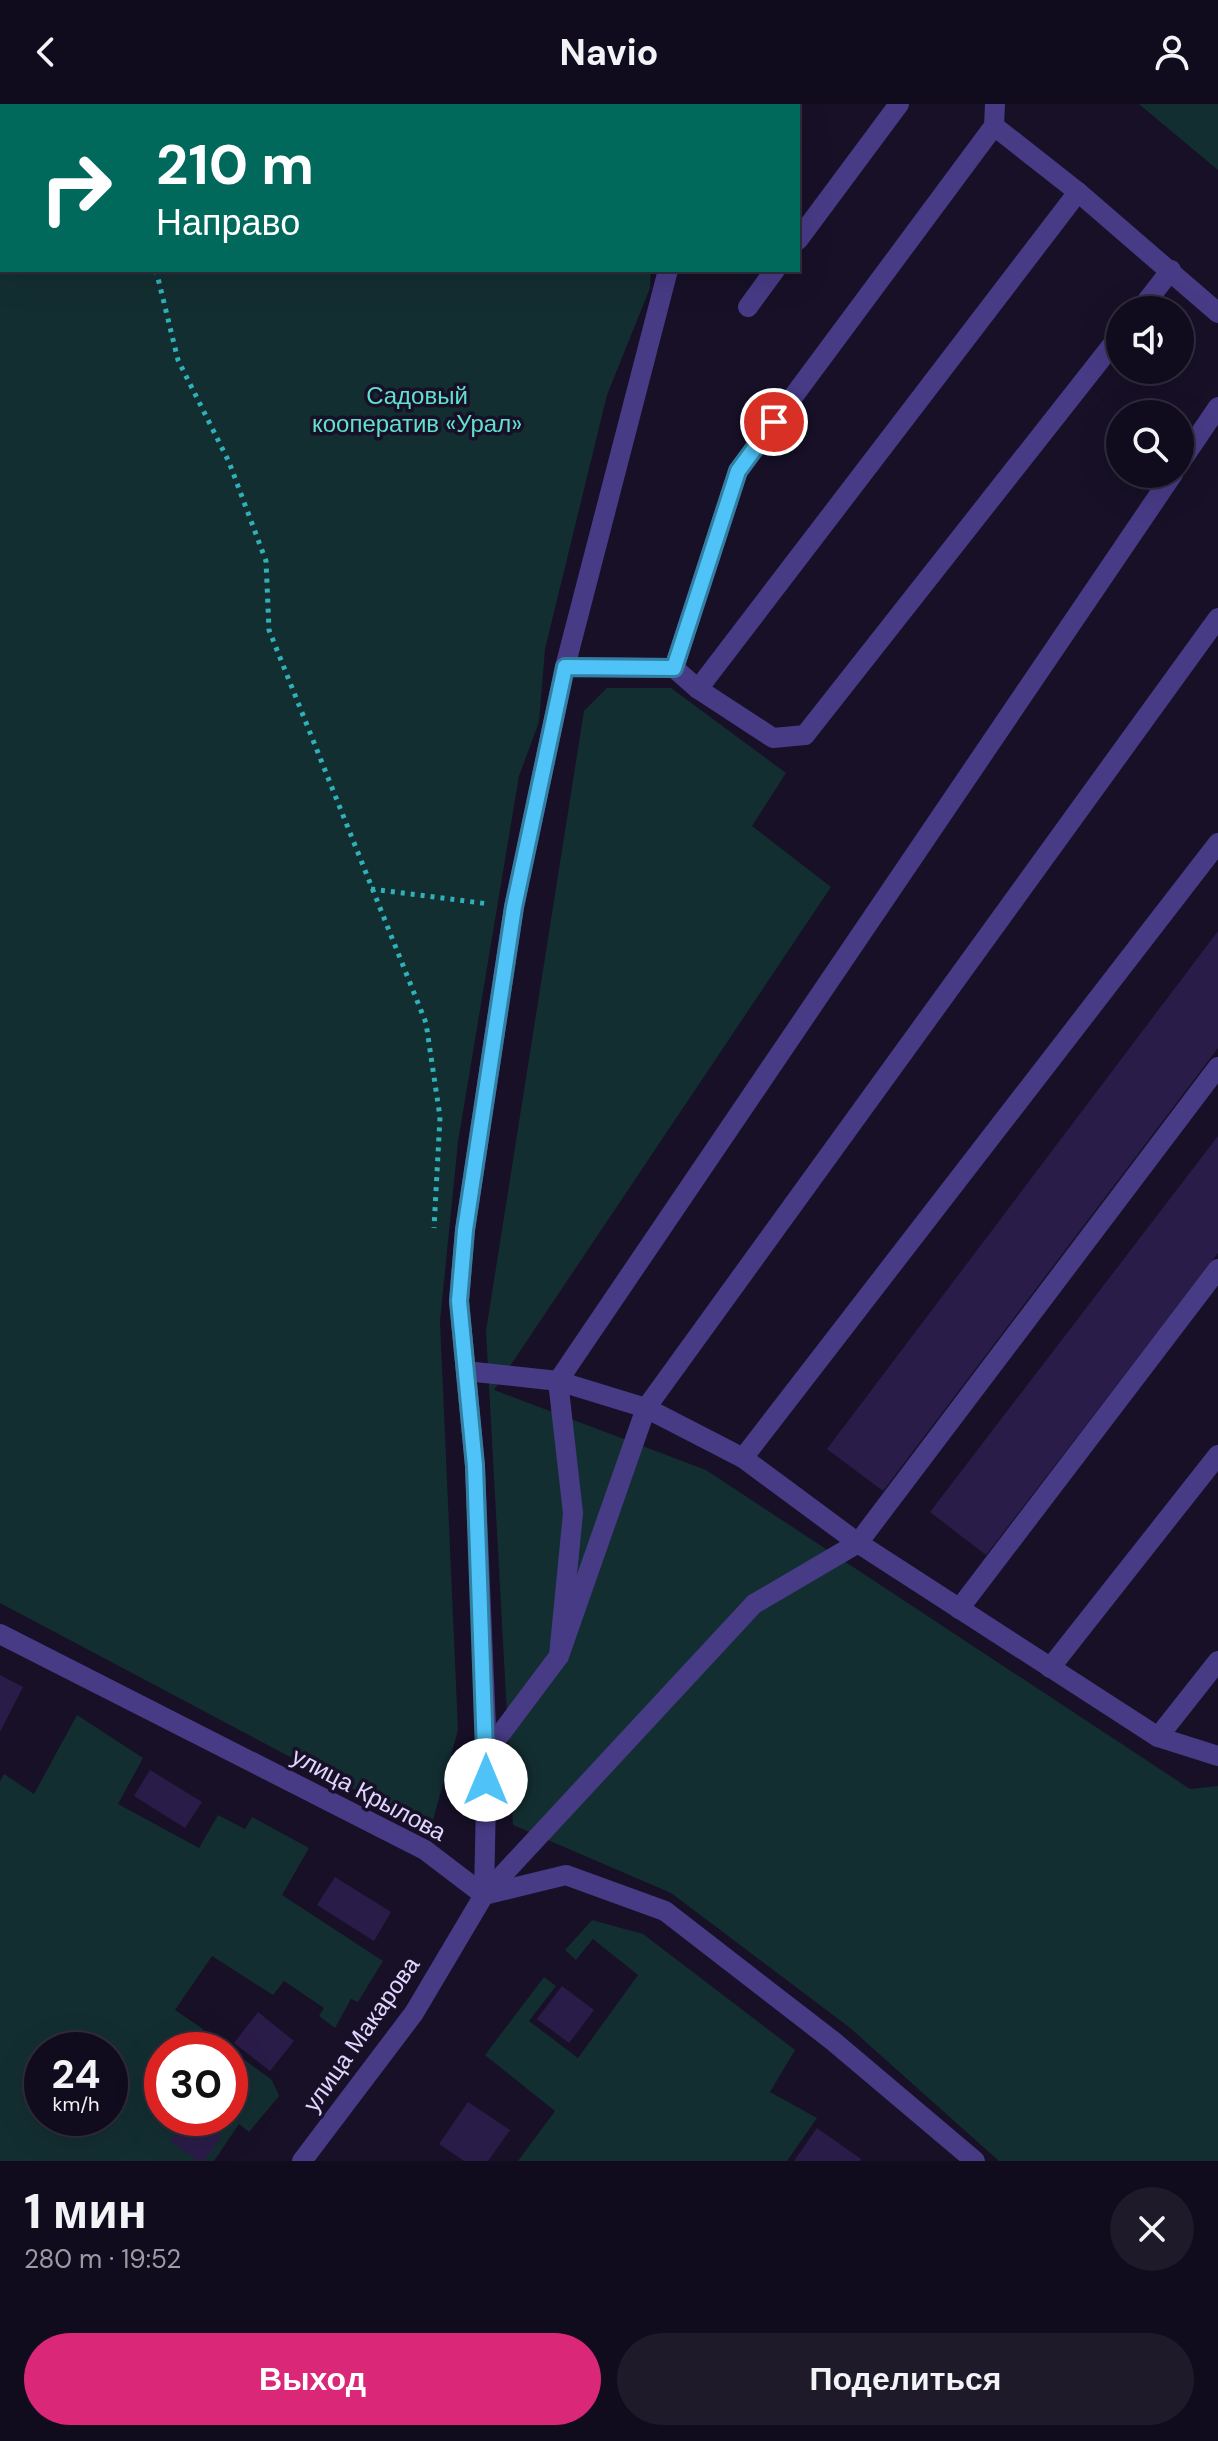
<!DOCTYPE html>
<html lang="ru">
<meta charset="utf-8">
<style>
:root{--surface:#110c1d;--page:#1e1a2a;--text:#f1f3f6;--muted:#9c9ba4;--line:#302c3b;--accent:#db2777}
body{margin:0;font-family:"DM Sans",sans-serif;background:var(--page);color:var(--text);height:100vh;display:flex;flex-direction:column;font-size:30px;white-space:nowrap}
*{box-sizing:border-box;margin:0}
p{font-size:26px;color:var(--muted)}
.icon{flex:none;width:44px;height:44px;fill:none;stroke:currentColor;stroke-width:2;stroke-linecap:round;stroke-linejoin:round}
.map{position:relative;height:2057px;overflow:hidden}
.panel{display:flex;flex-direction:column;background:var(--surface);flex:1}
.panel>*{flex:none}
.banner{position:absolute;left:0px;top:0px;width:800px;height:168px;box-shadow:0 8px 32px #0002,0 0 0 2px var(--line);background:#00695c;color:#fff;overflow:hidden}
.controls{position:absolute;left:1106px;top:192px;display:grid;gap:16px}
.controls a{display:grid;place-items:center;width:88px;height:88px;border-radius:50%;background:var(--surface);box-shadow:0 8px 32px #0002,0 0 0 2px var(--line);font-size:40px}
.speed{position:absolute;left:24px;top:1928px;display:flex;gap:16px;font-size:40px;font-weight:700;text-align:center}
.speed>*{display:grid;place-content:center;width:104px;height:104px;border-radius:50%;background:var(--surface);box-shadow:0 8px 32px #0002,0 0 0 2px var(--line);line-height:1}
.speed small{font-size:20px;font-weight:400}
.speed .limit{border:12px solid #d22;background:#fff;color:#111}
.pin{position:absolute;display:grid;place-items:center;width:68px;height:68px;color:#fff;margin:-34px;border:4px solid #fff;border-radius:50%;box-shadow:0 2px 8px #0007}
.me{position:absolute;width:88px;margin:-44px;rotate:0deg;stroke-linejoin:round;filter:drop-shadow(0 0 6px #0008)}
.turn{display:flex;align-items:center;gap:28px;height:168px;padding:0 24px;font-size:36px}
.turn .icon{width:104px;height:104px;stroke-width:2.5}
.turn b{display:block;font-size:56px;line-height:68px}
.round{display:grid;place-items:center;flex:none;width:84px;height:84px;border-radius:42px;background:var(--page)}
.headline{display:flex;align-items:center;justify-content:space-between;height:136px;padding:0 24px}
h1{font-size:48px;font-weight:700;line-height:60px}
.action{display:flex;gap:16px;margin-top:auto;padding:16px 24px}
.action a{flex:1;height:92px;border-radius:48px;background:var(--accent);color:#fff;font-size:32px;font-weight:700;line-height:92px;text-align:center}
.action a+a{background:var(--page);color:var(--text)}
header{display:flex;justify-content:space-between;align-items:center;height:104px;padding:0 24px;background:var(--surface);font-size:36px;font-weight:700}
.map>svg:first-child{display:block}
.green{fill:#132e31;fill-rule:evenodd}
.building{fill:#2a1c48}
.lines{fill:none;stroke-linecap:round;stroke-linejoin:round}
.path{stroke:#30b0b9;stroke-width:5;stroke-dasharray:4 6;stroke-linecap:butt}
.minor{stroke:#473b86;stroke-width:20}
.route-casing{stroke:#337fa1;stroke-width:20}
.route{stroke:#4fc3f7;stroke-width:14}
.labels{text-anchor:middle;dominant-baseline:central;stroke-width:7;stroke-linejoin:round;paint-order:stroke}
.park-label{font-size:24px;fill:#61e0d0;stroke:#171027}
.street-label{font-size:24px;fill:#e0d6ff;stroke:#171027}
</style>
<header><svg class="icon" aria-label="back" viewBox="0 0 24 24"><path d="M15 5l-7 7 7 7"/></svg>Navio<svg class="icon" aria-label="person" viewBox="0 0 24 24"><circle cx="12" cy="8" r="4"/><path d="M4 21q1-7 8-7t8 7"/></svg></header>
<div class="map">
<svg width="1218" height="2057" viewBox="0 0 1218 2057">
<rect width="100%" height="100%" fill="#171027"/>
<!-- green -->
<g class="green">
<polygon points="0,0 669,0 2,2 2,166 651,166 650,184 607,291 545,545 539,618 519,672 458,1038 440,1217 458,1626 431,1723 309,1663 0,1499"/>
<polygon points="1139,0 1218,0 1218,66"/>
<polygon points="607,584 671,584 786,669 752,722 831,783 494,1286 706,1366 1190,1685 1218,1682 1218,2057 999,2057 849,1923 671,1789 513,1721 486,1227 584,607"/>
<path d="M 77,1611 L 143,1654 L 118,1700 L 199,1744 L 218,1711 L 245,1725 L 252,1713 L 309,1744 L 282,1791 L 383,1857 L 358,1898 L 351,1895 L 335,1924 L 319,1912 L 324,1904 L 284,1877 L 273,1891 L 212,1852 L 175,1906 L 203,1925 L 194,1946 L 162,1946 L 162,2014 L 230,2014 L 231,1946 L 272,1976 L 279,1992 L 249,2028 L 239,2020 L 214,2057 L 0,2057 L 0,1677 L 4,1670 L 34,1690 ZM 42,1946 L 110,1946 L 110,2014 L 42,2014 Z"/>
<polygon points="592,1816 643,1830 795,1946 770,1988 817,2014 787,2057 518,2057 555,2007 485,1951 544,1873 556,1882 529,1917 578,1954 638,1871 593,1835 576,1856 565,1846"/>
</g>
<!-- building -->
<g class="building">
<polygon points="1218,827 1218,944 883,1387 827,1345"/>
<polygon points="1218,1032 1218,1149 986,1451 930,1408"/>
<polygon points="0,1571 23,1583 0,1628"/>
<polygon points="150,1666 202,1698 185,1724 134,1692"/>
<polygon points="335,1773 391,1808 374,1837 317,1801"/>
<polygon points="562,1882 594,1906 569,1939 537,1915"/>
<polygon points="258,1908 294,1937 270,1967 234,1939"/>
<polygon points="468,1998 510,2026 488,2057 464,2057 439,2040"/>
<polygon points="187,2014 194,2014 221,2033 204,2057 198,2057 170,2037"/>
<polygon points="817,2024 861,2055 860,2057 794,2057"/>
</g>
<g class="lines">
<!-- path -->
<g class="path">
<polyline points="113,0 114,2"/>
<polyline points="156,166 178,256 229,358 266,457 269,526 426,919 440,1013 434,1124"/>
<polyline points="371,785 489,800"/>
</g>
<!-- minor -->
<g class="minor">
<polyline points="995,0 994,22 1078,88 1218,209"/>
<polyline points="688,2 688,0"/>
<polyline points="798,136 899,0"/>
<polyline points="748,203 775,166"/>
<polyline points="1140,206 1171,166"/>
<polyline points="1180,359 1218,303"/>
<polyline points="565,563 674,564 698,585 773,634 805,631 1120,231"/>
<polyline points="674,564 738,367 994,22"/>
<polyline points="698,585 1078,88"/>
<polyline points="466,1267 558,1277 646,1304 743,1354 858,1439 1218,963"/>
<polyline points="743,1354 1218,739"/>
<polyline points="959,1505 1218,1165"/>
<polyline points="0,1530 425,1746 484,1791 566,1771 665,1807 833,1937 975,2057"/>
<polyline points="559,1552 573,1409 558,1277 1173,370"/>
<polyline points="1050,1564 1218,1351"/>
<polyline points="1158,1633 1218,1557"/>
<polyline points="487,1648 559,1552 646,1304 1218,514"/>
<polyline points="484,1791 487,1648 475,1362 459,1197 465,1126 514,803 565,563 668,166"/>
<polyline points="302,2057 414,1909 484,1791 754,1500 858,1439 1158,1633 1218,1652"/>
</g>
</g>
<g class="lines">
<!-- route casing -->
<g class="route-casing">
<polyline id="route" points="486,1676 475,1362 459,1197 465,1126 514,803 565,563 674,564 738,367 774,318"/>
</g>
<!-- route -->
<use href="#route" class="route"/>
</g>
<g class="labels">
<!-- park labels -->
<g class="park-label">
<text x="417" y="291">Садовый<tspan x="417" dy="28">кооператив «Урал»</tspan></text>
</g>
<!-- street labels -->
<g class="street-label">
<text transform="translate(369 1690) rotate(28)">улица Крылова</text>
<text transform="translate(361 1930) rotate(-55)">улица Макарова</text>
</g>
</g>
</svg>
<div class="controls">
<a><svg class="icon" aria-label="sound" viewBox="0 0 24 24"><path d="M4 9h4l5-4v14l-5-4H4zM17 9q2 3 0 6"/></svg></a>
<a><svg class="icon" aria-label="search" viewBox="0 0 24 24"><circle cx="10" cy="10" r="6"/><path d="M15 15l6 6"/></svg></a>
</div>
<div class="speed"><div>24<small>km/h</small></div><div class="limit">30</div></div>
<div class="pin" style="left:774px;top:318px;background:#d93025"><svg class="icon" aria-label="arrive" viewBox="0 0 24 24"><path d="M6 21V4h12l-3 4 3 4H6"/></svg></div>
<svg class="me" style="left:486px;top:1676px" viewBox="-20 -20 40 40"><circle r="19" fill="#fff"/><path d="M0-13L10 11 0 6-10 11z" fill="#4fc3f7"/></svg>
<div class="banner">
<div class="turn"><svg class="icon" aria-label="right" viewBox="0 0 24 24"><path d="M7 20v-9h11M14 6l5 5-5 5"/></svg><div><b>210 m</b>Направо</div></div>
</div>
</div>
<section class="panel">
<div class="headline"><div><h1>1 мин</h1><p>280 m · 19:52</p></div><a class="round"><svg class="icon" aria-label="close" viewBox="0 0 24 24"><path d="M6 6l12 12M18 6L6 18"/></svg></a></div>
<div class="action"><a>Выход</a><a>Поделиться</a></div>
</section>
